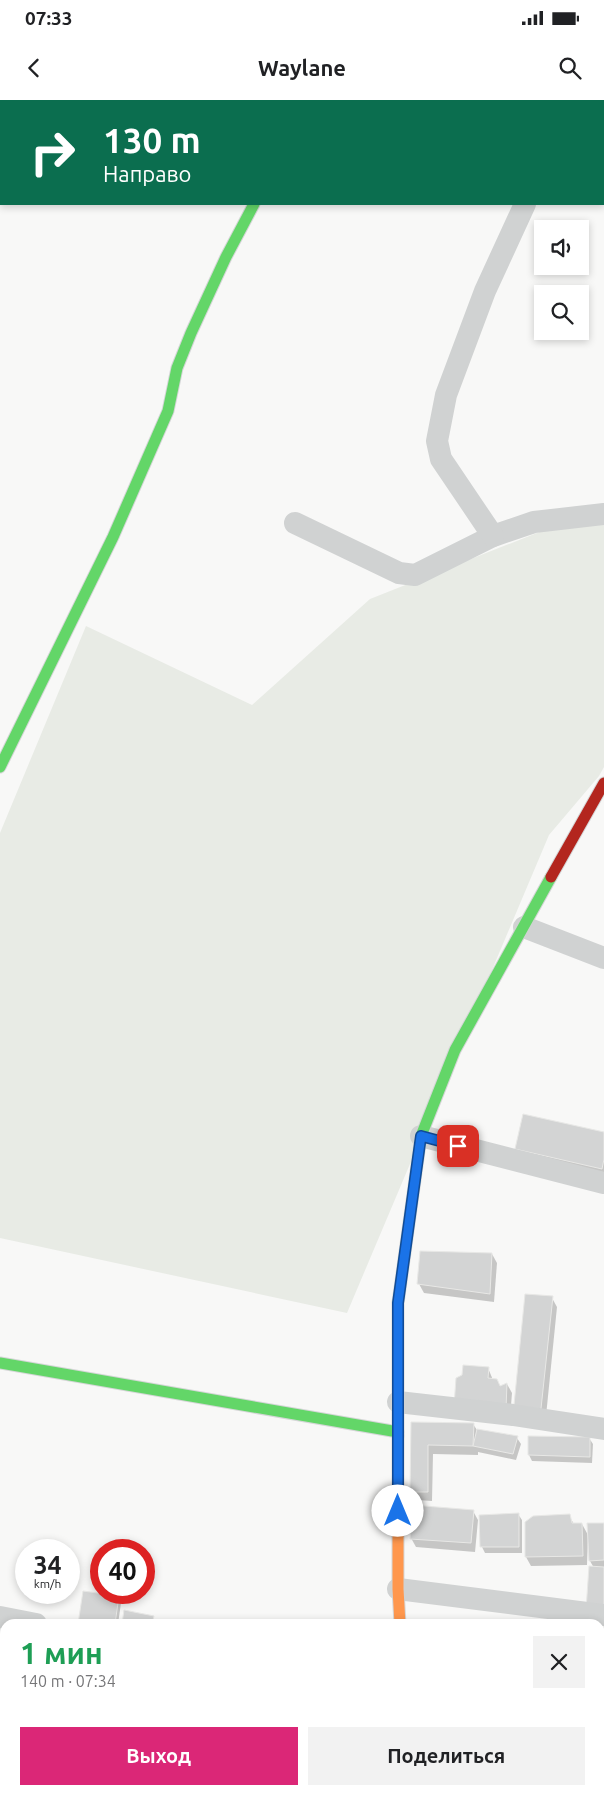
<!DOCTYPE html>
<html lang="ru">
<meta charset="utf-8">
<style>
:root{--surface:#fff;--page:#f2f2f2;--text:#202124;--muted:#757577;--accent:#db2777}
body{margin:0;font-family:Ubuntu,sans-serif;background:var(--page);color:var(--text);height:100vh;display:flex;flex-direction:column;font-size:19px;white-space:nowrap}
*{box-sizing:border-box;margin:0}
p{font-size:16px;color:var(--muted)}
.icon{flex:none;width:28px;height:28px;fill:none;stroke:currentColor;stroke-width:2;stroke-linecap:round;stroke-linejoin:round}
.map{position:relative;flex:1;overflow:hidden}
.sheet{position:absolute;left:0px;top:1519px;width:605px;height:176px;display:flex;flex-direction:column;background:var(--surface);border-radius:15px 15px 0 0;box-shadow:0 2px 8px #0003}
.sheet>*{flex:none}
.banner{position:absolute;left:0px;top:0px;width:605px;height:105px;box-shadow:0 2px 8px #0003;background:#0b6e4f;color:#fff;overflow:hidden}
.buttons{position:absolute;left:534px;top:120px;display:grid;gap:10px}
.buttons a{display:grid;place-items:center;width:55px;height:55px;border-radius:0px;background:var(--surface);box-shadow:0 2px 8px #0003;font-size:25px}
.speed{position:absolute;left:15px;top:1439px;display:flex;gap:10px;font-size:25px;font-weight:700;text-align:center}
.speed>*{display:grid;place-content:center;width:65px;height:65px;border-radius:50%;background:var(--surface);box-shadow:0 2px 8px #0003;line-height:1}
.speed small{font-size:12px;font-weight:400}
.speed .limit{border:8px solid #d22;background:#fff;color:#111}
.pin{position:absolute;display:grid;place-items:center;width:42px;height:42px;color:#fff;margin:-21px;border-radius:10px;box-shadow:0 2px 8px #0006}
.me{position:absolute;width:55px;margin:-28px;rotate:0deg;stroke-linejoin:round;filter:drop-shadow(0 0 4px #0008)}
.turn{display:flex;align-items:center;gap:18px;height:105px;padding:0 20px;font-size:22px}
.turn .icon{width:65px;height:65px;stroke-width:2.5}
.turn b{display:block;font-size:35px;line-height:42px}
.round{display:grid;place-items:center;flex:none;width:52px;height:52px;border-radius:0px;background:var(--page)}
.overview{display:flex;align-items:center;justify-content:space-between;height:85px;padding:0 20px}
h1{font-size:30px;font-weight:700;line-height:38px;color:#1e9e55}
.action{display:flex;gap:10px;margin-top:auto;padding:10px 20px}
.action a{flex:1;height:58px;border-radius:0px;background:var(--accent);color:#fff;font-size:20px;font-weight:700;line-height:58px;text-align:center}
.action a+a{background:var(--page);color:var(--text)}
.status{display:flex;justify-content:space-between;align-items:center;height:35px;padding:0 25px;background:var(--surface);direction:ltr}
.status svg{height:14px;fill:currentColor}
header{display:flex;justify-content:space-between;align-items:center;height:65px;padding:0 20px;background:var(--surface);font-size:22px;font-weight:700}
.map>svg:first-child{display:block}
.green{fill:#e8ebe5}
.shadow{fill:#0003}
.building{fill:#d3d4d4;stroke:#e8e8e6}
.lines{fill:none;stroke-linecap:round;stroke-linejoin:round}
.fast-casing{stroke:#d5d6d7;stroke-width:13}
.slow-casing{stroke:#d5d6d7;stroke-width:13}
.jam-casing{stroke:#d5d6d7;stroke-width:13}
.street{stroke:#d0d2d2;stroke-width:22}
.fast{stroke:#63d668;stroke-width:11}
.slow{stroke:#ff974d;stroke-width:11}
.jam{stroke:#b3261e;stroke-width:11}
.route-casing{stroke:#114b97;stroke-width:12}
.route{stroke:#1a73e8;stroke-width:9}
</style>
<div class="status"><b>07:33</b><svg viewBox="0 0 49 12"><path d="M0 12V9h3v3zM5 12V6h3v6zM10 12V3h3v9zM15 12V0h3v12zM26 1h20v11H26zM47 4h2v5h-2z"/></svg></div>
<header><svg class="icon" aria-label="back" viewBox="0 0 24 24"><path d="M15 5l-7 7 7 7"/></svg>Waylane<svg class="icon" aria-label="search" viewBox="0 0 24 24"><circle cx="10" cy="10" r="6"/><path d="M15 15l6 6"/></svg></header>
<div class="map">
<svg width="604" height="1694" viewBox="0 0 604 1694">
<rect width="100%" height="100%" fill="#f8f8f7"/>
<!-- green -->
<polygon class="green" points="562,423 604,423 604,667 599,676 549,735 347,1213 0,1138 0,733 86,526 252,605 370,499"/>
<!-- shadow -->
<g class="shadow">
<polygon points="524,1016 604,1033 604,1076 522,1058"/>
<polygon points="492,1154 497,1163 494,1202 424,1193 419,1184"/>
<polygon points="552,1198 557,1207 545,1326 519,1324"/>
<polygon points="488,1268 493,1280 496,1280 501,1287 507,1284 512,1293 510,1318 463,1275"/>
<polygon points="412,1323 473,1324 477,1330 517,1338 521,1344 516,1360 478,1352 478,1355 433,1354 432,1401 417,1400 411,1391"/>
<polygon points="530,1337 589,1338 593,1344 592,1363 532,1361 529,1355"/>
<polygon points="473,1411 478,1420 475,1452 416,1447 411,1438"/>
<polygon points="518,1414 522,1420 522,1453 485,1453 482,1447"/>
<polygon points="569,1416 574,1424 582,1424 588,1435 587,1465 531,1466 526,1457"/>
<polygon points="604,1424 604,1516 594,1468 590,1461"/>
<polygon points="118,1497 121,1503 118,1524 79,1524"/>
<polygon points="0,1544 5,1545 5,1591 0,1590"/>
<polygon points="600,1551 604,1555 604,1616 600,1615"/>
<polygon points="600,1627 604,1628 604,1669 600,1668"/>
</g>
<!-- building -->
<g class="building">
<polygon points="523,1014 604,1032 604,1059 602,1069 515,1049"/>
<polygon points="420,1151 492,1153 490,1194 417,1184"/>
<polygon points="525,1194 553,1196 540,1318 513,1315"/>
<polygon points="463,1265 489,1267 488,1278 497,1279 500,1286 507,1283 506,1309 454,1306 456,1278 462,1275"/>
<polygon points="411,1322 474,1323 473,1346 428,1345 428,1392 410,1392"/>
<polygon points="477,1329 518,1336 513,1354 473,1346"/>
<polygon points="528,1336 590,1337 590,1357 528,1355"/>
<polygon points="412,1405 474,1410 471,1443 410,1439"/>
<polygon points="519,1413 519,1447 480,1447 479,1415"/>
<polygon points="570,1414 572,1423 582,1423 583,1456 525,1457 525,1422 533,1416"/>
<polygon points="587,1423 604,1423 604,1460 589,1461"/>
<polygon points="589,1466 604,1467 604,1511 586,1510"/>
<polygon points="83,1491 119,1496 115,1524 78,1524"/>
<polygon points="124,1510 154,1516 152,1524 122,1524"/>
<polygon points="0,1543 5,1544 5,1586 0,1585"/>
<polygon points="600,1582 604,1582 604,1608 600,1607"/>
<polygon points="600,1626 604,1627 604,1665 600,1664"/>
</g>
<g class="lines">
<!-- fast casing -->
<g class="fast-casing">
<g id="fast">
<polyline points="311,1 312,0"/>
<polyline points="0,667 113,437 168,311 177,268 191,233 226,157 254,104"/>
<polyline points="0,1263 398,1332"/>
<polyline points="398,1336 398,1203 421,1036 455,950 551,777"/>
</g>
</g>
<!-- slow casing -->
<g class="slow-casing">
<polyline id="slow" points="398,1336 398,1489 400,1524"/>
</g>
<!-- jam casing -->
<g class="jam-casing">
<polyline id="jam" points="551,777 604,683"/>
</g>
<!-- street -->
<g class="street">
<polyline points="569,1 570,0"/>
<polyline points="295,423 399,473 415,475 493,436 534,422 604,414"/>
<polyline points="493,436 441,359 437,341 446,295 485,191 525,104"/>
<polyline points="524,827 604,858"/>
<polyline points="421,1036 604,1083"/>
<polyline points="398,1302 513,1315 604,1329"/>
<polyline points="398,1489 604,1515"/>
<polyline points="0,1517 36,1524"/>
<polyline points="0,1682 5,1683"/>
<polyline points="38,1690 58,1694"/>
<polyline points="393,1694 393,1690"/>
</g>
<!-- fast -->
<use href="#fast" class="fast"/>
<!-- slow -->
<use href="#slow" class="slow"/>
<!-- jam -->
<use href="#jam" class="jam"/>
</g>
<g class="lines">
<!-- route casing -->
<g class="route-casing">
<polyline id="route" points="398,1411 398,1203 421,1036 458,1046"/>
</g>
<!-- route -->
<use href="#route" class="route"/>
</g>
</svg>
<div class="buttons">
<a><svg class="icon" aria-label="sound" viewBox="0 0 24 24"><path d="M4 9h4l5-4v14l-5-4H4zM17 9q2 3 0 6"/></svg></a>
<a><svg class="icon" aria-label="search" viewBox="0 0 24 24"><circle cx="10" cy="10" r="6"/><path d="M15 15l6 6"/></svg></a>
</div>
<div class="speed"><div>34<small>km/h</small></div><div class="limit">40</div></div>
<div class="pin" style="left:458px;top:1046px;background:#d93025"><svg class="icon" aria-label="arrive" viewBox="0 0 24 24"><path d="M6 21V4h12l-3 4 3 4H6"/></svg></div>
<svg class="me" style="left:398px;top:1411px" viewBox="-20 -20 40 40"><circle r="19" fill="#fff"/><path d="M0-13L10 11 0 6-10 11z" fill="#1a73e8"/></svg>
<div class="banner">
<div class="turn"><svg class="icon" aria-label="right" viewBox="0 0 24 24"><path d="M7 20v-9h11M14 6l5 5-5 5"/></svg><div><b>130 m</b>Направо</div></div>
</div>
<section class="sheet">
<div class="overview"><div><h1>1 мин</h1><p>140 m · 07:34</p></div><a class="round"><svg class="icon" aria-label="close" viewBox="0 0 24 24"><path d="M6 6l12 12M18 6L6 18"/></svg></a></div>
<div class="action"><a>Выход</a><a>Поделиться</a></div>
</section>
</div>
